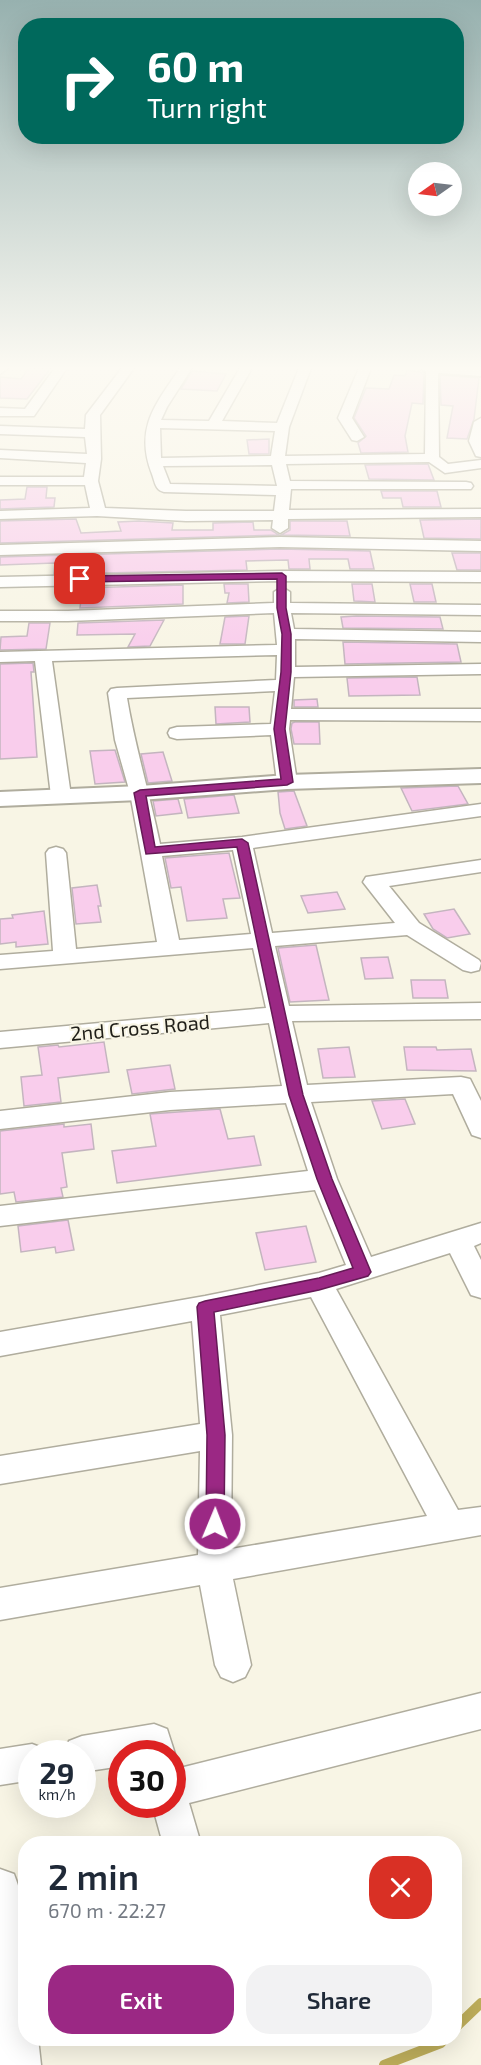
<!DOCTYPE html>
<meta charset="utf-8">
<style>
:root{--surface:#fff;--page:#f2f2f3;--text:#1f2937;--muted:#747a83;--accent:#9b2884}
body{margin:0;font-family:"Exo 2",sans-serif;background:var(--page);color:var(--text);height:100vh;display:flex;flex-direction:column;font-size:22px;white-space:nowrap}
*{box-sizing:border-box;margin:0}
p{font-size:20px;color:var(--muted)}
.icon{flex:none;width:33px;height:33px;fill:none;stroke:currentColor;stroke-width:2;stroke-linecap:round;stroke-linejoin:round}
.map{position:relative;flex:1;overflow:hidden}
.drawer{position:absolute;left:18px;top:1836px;width:444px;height:210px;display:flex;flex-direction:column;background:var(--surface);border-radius:24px;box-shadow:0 6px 24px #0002}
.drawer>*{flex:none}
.hud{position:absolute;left:18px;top:18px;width:446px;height:126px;border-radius:24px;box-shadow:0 6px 24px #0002;background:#00695c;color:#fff;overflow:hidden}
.needle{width:39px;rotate:256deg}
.tools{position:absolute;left:408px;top:162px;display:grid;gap:12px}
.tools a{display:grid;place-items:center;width:54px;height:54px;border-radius:50%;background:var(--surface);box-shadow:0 6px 24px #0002;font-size:30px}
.speed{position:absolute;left:18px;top:1740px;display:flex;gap:12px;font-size:30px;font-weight:700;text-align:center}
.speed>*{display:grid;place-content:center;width:78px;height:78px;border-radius:50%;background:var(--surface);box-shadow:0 6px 24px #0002;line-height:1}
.speed small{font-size:15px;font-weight:400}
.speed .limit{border:9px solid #d22;background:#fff;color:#111}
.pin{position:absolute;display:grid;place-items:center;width:51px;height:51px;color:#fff;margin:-26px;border-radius:12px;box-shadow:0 3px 9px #0006}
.me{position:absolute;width:66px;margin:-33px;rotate:1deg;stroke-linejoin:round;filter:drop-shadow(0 0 4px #0008)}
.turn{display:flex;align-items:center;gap:21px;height:126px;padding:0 30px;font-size:27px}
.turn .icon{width:78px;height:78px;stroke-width:2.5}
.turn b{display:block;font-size:42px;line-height:51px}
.round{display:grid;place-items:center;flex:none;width:63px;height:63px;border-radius:24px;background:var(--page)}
.overview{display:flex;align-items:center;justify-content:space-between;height:102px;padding:0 30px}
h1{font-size:36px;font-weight:600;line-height:45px}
.cta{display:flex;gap:12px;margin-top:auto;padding:12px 30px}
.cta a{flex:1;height:69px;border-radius:24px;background:var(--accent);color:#fff;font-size:24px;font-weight:600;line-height:69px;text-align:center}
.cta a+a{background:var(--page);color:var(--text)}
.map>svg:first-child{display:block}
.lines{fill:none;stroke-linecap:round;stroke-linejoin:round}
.stream{stroke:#bdad5a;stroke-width:10}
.building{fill:#f9cdec;stroke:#c4b5bf;stroke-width:1.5}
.minor-casing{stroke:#b0ad9e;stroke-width:3}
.tertiary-casing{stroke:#b0ad9e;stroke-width:4}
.minor{fill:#fff;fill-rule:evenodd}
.tertiary{fill:#fff;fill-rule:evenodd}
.route{fill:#9b2884;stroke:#651a56;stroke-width:1.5}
.labels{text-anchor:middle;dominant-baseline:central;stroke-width:4.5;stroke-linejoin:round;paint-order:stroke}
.street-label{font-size:20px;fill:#201f19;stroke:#f8f5e5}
</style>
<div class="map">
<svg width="481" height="2065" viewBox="0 0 481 2065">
<rect width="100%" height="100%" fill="#f8f5e5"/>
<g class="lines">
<!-- stream -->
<g class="stream">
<polyline points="454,2029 481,2003"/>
<polyline points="384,2065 441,2043 445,2038"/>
</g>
</g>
<!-- building -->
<g class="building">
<polygon points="29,368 51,368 27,399 0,398 0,377 21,379"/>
<polygon points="407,370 424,373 423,404 412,403 405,436 408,452 361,453 358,443 366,436 354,418 366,388 389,389 394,375 405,376"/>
<polygon points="192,371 226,374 217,391 181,389"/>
<polygon points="440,375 479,378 474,419 467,439 447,438 453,406 441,405"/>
<polygon points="269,439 269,454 249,454 247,440"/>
<polygon points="428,464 434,480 369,479 365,465"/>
<polygon points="27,487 47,487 46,498 55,498 54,507 0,509 0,500 25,499"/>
<polygon points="381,491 437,491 441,507 403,507 401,498 383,498"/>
<polygon points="76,519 81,533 121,531 118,522 139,521 173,523 172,530 213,530 213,523 253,522 254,530 271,530 279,535 0,543 0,521"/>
<polygon points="481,519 481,539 424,538 420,520"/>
<polygon points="290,521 347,521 350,536 281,535 290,530"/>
<polygon points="280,549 370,551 374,569 350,569 348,559 309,559 310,569 289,569 288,560 246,561 247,570 54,574 55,563 0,565 0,557"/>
<polygon points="452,553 481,553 481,570 457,570"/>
<polygon points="224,584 248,584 249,602 227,603 229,593 225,593"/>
<polygon points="352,584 372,584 375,602 354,601"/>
<polygon points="410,584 432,584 436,602 414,602"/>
<polygon points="183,585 183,604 80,608 82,588"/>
<polygon points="249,616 245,644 220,644 225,617"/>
<polygon points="356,616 440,617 443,629 343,628 341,617"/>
<polygon points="164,620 150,646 128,647 135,634 77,635 78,623"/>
<polygon points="29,623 50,623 46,649 0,650 1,637 27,636"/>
<polygon points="343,642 457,644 461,662 345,664"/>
<polygon points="33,663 34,672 31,672 37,757 0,759 0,664"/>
<polygon points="417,677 420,695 349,696 347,678"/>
<polygon points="317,699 318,707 294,707 294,700"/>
<polygon points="215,707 249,707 250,722 216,724"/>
<polygon points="295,722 319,722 320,744 294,744 291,729 292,723"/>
<polygon points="115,750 125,782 95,784 90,751"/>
<polygon points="163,752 172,781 148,783 141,754"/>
<polygon points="458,786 468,804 412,811 401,788"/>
<polygon points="294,791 307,826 285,829 280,813 278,792"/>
<polygon points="234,795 239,813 188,818 184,799"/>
<polygon points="178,799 182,813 156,816 153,801"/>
<polygon points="229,853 240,898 223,899 227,918 187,921 181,887 171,888 165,858"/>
<polygon points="97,885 101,906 98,906 101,922 76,924 72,888"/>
<polygon points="337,892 345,909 308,913 301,896"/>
<polygon points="454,909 470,934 447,938 433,929 424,914"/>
<polygon points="44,911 48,944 16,947 16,942 0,944 0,919 13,918 12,915"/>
<polygon points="316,945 329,1000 290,1002 278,948"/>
<polygon points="388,957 393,978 365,979 361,958"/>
<polygon points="411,980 445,980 448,998 413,998"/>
<polygon points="104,1042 109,1072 58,1078 61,1102 24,1106 21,1077 42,1075 38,1047 58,1045 59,1047"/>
<polygon points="349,1047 355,1077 323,1078 318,1049"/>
<polygon points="404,1047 436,1047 437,1050 471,1049 476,1071 407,1070"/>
<polygon points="170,1065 175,1089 132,1094 127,1070"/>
<polygon points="405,1099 415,1124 382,1129 372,1101"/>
<polygon points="220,1109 228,1139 254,1136 261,1165 117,1183 112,1151 156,1146 150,1114"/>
<polygon points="64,1124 64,1127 91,1124 94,1149 62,1153 67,1187 61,1188 63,1197 16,1202 14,1192 0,1194 0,1131"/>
<polygon points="68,1220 74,1250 56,1253 55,1247 21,1252 18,1226"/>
<polygon points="306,1226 316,1262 265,1270 256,1233"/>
</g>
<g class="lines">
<!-- minor casing -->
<g class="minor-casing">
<g id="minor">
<polygon points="0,368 8,368 0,374"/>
<polygon points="55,368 67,368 34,416 0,416 0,408 25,409"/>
<path d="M 122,368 L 134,368 L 100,415 L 101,459 L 98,481 L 105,508 L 186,511 L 274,511 L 276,495 L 164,492 C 155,490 155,482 152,474 C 134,428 156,404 180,368 L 192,368 L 167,407 L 161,420 L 209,421 L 240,368 L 252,368 L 222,421 L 277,423 L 299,368 L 311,368 L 289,427 L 285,456 L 425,454 L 426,368 L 438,368 L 439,457 L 448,464 L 481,460 L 481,468 L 445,473 L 429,462 L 286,464 L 290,481 L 466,482 L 471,483 L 473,486 L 471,489 L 291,489 L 289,510 L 481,509 L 481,517 L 288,519 L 288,528 L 280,533 L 272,528 L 273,520 L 186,521 L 97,516 L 0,519 L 0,511 L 90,508 L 85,485 L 0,485 L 0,477 L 84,477 L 86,463 L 0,458 L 0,450 L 87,454 L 85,437 L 0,434 L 0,426 L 85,429 L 86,415 ZM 160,428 L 275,431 L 271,456 L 161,458 ZM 272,465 L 277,486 L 170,484 L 163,466 Z"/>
<polygon points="359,368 371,368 352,418 364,437 357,441 352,440 338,418"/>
<polygon points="481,418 481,457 476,456 469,441 474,422"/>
<polygon points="280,537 481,541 481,551 280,547 0,555 0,545"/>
<polygon points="282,571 481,572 481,582 282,581 0,587 0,577"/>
<path d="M 282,587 L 290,592 L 290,603 L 481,605 L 481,615 L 291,613 L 294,629 L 481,632 L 481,642 L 295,639 L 295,667 L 481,664 L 481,674 L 294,677 L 291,709 L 481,709 L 481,721 L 290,720 L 289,729 L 297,782 L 294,786 L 280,786 L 277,782 L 271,735 L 177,739 L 170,737 L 168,733 L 170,729 L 177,727 L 271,724 L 275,691 L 127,698 C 135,747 150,795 160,844 L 242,837 L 481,804 L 481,816 L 253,848 L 272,933 L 395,923 L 363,882 L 366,877 L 481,860 L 481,872 L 389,886 L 419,923 L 479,960 L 481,963 L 479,970 L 471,972 L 463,970 L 407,935 L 275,946 L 289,1006 L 481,1003 L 481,1019 L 292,1021 L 307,1085 L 461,1077 L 470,1079 L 481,1101 L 481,1138 L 472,1135 L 453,1094 L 311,1102 L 337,1179 L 371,1257 L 481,1223 L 481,1243 L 474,1246 L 481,1260 L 481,1298 L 471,1295 L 450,1253 L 336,1289 L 458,1510 L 481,1507 L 481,1535 L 233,1579 L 251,1665 L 245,1677 L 233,1682 L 221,1677 L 215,1665 L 200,1585 L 0,1620 L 0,1588 L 198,1555 L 200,1451 L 0,1484 L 0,1456 L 200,1424 L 192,1321 L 0,1356 L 0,1332 L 205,1296 L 319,1273 L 346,1265 L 315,1190 L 0,1226 L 0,1206 L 308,1171 L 286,1103 L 170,1110 L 0,1129 L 0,1111 L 170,1092 L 282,1086 L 269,1023 L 0,1048 L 0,1032 L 266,1008 L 253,948 L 0,969 L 0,955 L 53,951 L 46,853 L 49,849 L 56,847 L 63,849 L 66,853 L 76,949 L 157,942 L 130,793 L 115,740 L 108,693 L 111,689 L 117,688 L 276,680 L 277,655 L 52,661 L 71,796 L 68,800 L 54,800 L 51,796 L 35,661 L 0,662 L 0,652 L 277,645 L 274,613 L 68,621 L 0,621 L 0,611 L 68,611 L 274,603 L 274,592 ZM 233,850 L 251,934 L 179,940 L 162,856 ZM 311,1297 L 427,1516 L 231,1549 L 232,1435 L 220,1315 Z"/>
<polygon points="481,1693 481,1729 189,1803 201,1844 163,1844 152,1804 172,1804 172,1770"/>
<polygon points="154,1724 167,1729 175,1754 172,1761 172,1754 122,1754 122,1766 82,1772 82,1754 64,1754 69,1741 82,1736"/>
<polygon points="32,1744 45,1749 47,1754 32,1754 32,1780 0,1785 0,1749"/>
<path d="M 0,1869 L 14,1874 C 33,1921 26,1988 26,2038 L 38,2038 L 41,2065 L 0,2065 Z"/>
</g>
</g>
<!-- tertiary casing -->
<g class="tertiary-casing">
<g id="tertiary">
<polygon points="420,368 481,368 481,376 427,372"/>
<polygon points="481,769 481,783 287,789 140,800 0,806 0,792 140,786 287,775"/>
</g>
</g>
<!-- minor -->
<use href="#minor" class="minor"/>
<!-- tertiary -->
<use href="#tertiary" class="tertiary"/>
</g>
<!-- sky -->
<linearGradient id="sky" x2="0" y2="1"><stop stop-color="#97b1af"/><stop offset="0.56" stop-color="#fcfaf3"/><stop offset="1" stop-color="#fcfaf3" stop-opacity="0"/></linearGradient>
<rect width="481" height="657" fill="url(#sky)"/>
<!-- route -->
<polygon class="route" points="282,573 286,576 286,608 291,634 291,672 285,729 293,782 287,785 146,796 155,847 242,839 248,843 303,1095 332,1179 371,1272 368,1276 319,1290 214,1312 225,1435 224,1524 221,1529 215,1532 208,1529 206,1524 207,1435 197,1307 199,1303 205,1301 319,1278 353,1268 317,1179 289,1095 237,847 146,854 134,793 140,790 281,779 274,729 281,672 282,634 277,608 277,579 80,582 75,579 80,576"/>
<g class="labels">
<!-- street labels -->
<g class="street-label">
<text transform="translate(140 1027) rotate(-5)">2nd Cross Road</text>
</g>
</g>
</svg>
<div class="tools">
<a><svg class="needle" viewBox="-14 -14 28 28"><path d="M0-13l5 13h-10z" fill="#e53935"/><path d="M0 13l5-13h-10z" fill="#747a83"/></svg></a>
</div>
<div class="speed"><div>29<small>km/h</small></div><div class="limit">30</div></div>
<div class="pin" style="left:80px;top:579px;background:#d93025"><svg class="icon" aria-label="arrive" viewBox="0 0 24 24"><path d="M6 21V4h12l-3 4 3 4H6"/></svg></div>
<svg class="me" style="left:215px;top:1524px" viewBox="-20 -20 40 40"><circle r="17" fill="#9b2884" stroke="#fff" stroke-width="3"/><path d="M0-11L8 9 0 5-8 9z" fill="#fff"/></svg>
<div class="hud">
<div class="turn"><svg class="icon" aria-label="right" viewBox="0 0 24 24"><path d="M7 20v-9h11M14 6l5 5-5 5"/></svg><div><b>60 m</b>Turn right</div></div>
</div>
<section class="drawer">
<div class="overview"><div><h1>2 min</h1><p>670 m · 22:27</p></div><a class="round" style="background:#d93025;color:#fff"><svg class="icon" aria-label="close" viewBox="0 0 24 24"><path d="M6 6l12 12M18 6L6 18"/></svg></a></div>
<div class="cta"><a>Exit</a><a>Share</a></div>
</section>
</div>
